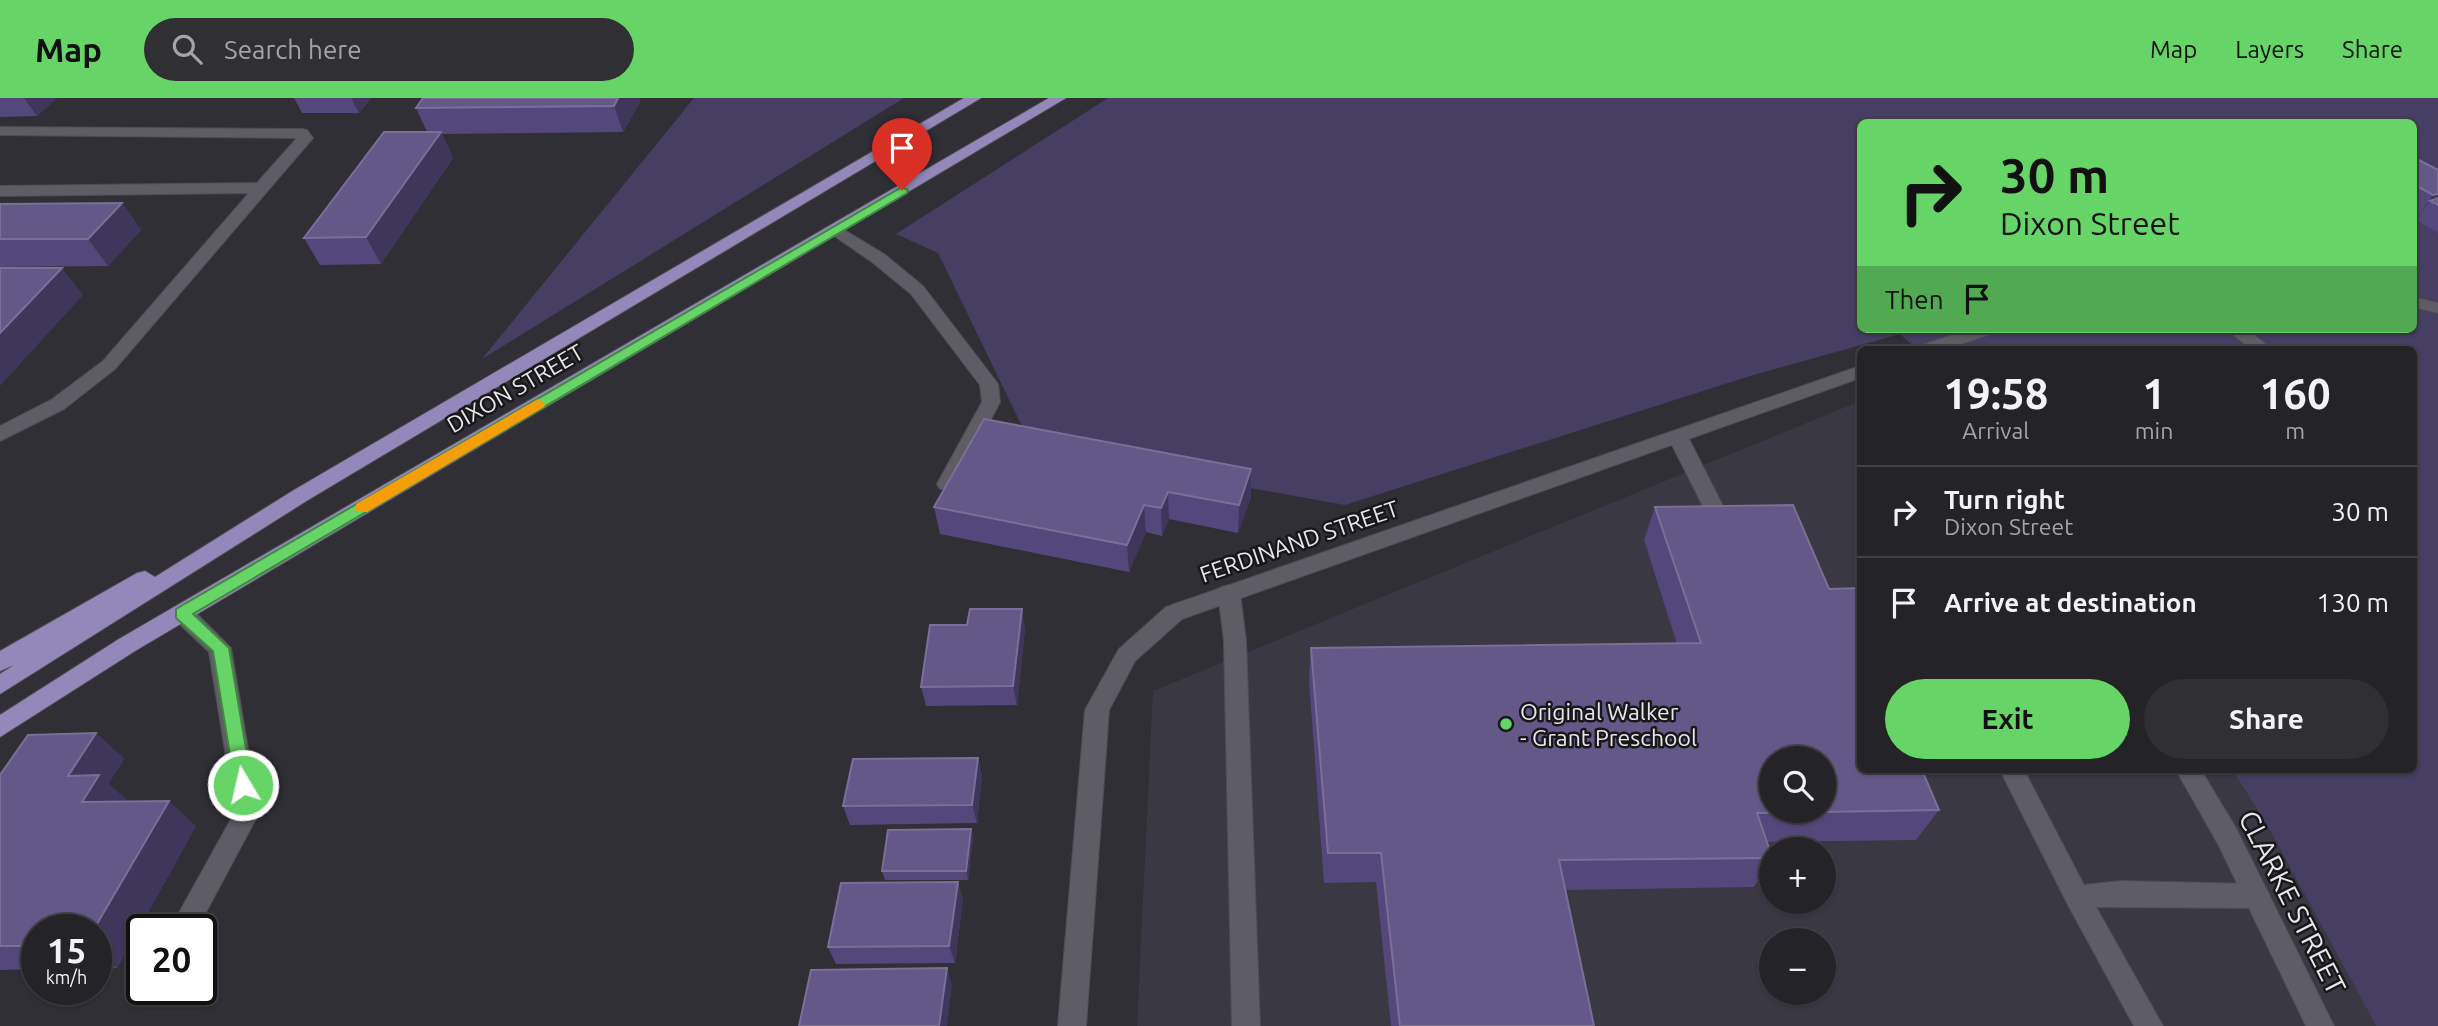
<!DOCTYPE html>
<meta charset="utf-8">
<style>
:root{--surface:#242328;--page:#302f34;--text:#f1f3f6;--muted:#a3a4a8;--line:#414045;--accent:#66d467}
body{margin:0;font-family:Ubuntu,sans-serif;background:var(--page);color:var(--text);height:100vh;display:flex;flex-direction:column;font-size:26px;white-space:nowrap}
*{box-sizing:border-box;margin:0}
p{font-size:23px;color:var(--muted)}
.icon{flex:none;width:38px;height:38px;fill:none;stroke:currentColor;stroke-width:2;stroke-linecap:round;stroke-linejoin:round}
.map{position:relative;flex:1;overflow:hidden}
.details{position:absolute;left:1857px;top:248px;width:560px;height:427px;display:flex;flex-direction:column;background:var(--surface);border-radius:10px;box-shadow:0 2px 5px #0004,0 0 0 2px var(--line)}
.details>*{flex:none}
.top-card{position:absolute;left:1857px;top:21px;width:560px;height:214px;border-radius:10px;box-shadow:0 2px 5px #0004,0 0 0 2px var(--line);background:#66d467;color:#111;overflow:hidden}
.buttons{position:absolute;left:1759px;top:648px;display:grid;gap:14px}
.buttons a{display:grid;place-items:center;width:77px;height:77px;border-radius:50%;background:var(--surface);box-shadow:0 2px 5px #0004,0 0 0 2px var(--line);font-size:35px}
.speed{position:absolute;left:21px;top:816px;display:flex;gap:14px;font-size:35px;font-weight:700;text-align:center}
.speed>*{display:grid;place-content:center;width:91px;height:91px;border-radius:50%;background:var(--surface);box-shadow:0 2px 5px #0004,0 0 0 2px var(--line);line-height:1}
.speed small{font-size:18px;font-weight:400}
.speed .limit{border:4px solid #111;border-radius:10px;background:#fff;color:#111}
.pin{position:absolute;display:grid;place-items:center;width:60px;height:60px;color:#fff;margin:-72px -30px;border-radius:50% 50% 50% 0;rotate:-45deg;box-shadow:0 0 7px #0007}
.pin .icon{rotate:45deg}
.me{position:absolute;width:77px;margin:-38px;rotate:351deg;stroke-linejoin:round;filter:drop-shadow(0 0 5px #0008)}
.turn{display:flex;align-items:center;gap:24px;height:147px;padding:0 28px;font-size:32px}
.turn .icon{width:91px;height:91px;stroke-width:2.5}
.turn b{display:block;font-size:49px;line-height:60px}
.then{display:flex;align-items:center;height:66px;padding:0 28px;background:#0003;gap:14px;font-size:26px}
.eta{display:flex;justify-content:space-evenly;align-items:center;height:119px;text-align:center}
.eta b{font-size:42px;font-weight:600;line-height:49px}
.button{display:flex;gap:14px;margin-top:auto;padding:14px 28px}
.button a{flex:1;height:80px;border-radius:42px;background:var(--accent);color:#111;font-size:28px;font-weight:600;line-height:80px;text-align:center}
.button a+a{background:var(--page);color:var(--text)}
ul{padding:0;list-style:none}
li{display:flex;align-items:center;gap:21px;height:91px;padding:0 28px;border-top:2px solid var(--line)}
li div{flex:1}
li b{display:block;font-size:26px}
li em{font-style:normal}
header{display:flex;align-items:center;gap:42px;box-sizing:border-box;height:98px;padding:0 35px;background:var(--accent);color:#111}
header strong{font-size:33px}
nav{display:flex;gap:38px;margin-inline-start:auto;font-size:24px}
.search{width:490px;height:63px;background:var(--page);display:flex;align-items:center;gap:18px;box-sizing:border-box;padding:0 24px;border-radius:38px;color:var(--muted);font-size:26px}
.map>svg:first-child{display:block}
.built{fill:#3a3843;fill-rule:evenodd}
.green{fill:#463e63;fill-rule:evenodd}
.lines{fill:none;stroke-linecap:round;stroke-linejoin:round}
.lane-casing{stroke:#4e4d53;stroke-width:2}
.street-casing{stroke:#4e4d53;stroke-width:2}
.primary-casing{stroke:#4e4d53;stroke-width:2}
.lane{fill:#5e5c64;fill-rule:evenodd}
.street{fill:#5e5c64;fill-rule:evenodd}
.primary{fill:#9388b9;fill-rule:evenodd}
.wall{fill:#54477b}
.shaded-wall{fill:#3f365b}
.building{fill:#645888;stroke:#796f97;stroke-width:2;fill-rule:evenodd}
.route{fill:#66d467;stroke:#428a43;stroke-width:2}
.slow{fill:#f59e0b}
.poi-dot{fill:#66d467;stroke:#18181b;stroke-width:2.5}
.labels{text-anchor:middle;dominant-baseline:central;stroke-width:5;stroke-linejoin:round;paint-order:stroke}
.street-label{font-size:23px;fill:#e8e8ec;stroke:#18181b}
.poi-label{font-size:23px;fill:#e8e8ec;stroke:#18181b;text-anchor:start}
.near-street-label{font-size:28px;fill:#e8e8ec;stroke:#18181b}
</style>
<header>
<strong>Map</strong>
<div class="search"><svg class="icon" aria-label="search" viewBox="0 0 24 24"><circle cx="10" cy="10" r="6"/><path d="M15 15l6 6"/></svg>Search here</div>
<nav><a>Map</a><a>Layers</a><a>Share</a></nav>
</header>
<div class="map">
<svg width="2438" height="928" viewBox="0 0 2438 928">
<rect width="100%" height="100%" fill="#302f36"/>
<!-- built -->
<path class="built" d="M 1860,303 L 1860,672 L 2232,672 L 2266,725 L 2376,928 L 1137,928 L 1153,593 ZM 1771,660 L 1824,660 L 1824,712 L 1771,712 ZM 1771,751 L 1824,751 L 1824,803 L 1771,803 ZM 1771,842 L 1824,842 L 1824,894 L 1771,894 Z"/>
<!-- green -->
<g class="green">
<polygon points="694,0 904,0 482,261"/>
<path d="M 1108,0 L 2438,0 L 2438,928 L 2376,928 L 2266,725 L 2232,672 L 2413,672 L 2413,252 L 1918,252 L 1900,236 L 1750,278 L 1345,407 L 1033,351 L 938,155 L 896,136 ZM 1860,24 L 2413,24 L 2413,231 L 1860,231 Z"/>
</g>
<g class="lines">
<!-- lane casing -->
<g class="lane-casing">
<g id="lane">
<polygon points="0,29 302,31 307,32 313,40 115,271 64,311 0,343 0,328 51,302 103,263 249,95 0,98 0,88 257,85 297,40 0,37"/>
<polygon points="836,127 884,156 923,188 998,286 1000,304 954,391 940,391 937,386 982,304 980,287 911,196 872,164 830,135 828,132"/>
<polygon points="2413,199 2438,205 2438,215 2413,209"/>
<polygon points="1678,332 1688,339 1733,428 1730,433 1716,433 1713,428 1668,339"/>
<polygon points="1229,487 1237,489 1240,495 1246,543 1260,928 1232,928 1224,543 1218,495 1221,489"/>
<polygon points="182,507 190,509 231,550 259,715 197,831 170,831 235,714 209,554 174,521 171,515 174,509"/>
<polygon points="2000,672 2024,672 2084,787 2121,783 2257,786 2266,790 2270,798 2266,806 2257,810 2096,809 2163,928 2134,928 2068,807"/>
</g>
</g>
<!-- street casing -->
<g class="street-casing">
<g id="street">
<polygon points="1970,231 1997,231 1994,235 1943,252 1916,252 1919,248"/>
<polygon points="2226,231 2247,231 2273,252 2252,252"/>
<polygon points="1860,268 1860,280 1182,521 1135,563 1109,612 1086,928 1058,928 1085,612 1119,551 1166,509"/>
<polygon points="2176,672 2201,672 2236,730 2334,928 2306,928 2218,746"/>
</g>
</g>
<!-- primary casing -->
<g class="primary-casing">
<g id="primary">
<polygon points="964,0 981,0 308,402 0,596 0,576 14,567 0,573 0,553 137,475 145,473 155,479 294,392"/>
<polygon points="1049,0 1066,0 135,553 0,639 0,617 119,541"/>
</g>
</g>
<!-- lane -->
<use href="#lane" class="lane"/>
<!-- street -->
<use href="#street" class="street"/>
<!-- primary -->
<use href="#primary" class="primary"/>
</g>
<!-- wall -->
<g class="wall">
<polygon points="0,0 57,0 37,18 0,19"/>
<polygon points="294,0 371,0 359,15 302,15"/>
<polygon points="423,0 639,0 640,4 623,34 442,36 453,60 381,166 320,167 304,140 427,34 416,10"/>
<polygon points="2413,59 2438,72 2438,135 2415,122 2420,116 2419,117 2413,114"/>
<polygon points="122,105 141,132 108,168 0,169 0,106"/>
<polygon points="984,321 1251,399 1238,435 1169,421 1162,438 1146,434 1129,474 940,436 934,409"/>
<polygon points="1655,409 1860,672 1939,712 1916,742 1767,744 1771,756 1771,762 1754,789 1566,792 1594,928 1391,928 1376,784 1324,785 1309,582 1311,550 1677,546 1644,442"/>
<polygon points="1025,531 1017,607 926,608 921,589"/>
<polygon points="96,635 124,661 108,686 128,703 127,704 196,728 117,870 96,871 96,831 37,831 37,871 0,872 0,677"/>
<polygon points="978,660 982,678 977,725 850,727 843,708"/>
<polygon points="971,731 973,740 968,782 885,782 882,773"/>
<polygon points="963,801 955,865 836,866 828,849"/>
</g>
<!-- shaded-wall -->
<g class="shaded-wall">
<polygon points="24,0 57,0 37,18"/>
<polygon points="351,0 371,0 359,15"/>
<polygon points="618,0 639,0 640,4 623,34 614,8"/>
<polygon points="441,34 453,60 381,166 366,139"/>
<polygon points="2438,96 2438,107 2430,103 2419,117 2433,97"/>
<polygon points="122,105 141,132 108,168 88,141"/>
<polygon points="62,170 83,197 0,288 0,235"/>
<polygon points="1251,371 1251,399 1238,435 1239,407"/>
<polygon points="1168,394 1169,421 1162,438 1161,410"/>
<polygon points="1144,407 1146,434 1129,474 1127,447"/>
<polygon points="1022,511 1025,531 1017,607 1013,588"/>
<polygon points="96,635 124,661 108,686 128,703 112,730 82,704 68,678"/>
<polygon points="978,660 982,678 977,725 972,707"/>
<polygon points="169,703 196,728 117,870 96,855 96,831 94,831"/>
<polygon points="971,731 973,740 968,782 966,773"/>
<polygon points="958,784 963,801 955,865 949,848"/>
<polygon points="947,870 952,887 947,928 939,928"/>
</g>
<!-- building -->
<g class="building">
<polygon points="423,0 618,0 614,8 416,10"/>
<polygon points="384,34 441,34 366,139 304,140"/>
<polygon points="2413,59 2438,72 2438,96 2433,97 2413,86"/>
<polygon points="2438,100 2438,107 2430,103"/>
<polygon points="122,105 88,141 0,141 0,106"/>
<polygon points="0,170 62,170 0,235"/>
<polygon points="984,321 1251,371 1239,407 1168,394 1161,410 1144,407 1127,447 934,409"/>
<path d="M 1793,407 L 1829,491 L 1860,490 L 1860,672 L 1922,672 L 1939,712 L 1757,715 L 1771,756 L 1771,760 L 1559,762 L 1594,928 L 1400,928 L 1381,755 L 1328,755 L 1311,550 L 1701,545 L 1655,409 ZM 1771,660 L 1824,660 L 1824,712 L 1771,712 Z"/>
<polygon points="970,511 1022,511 1013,588 921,589 930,527 967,527"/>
<polygon points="96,635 68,678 99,677 82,704 169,703 94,831 37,831 37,848 0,848 0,677 28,637"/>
<polygon points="978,660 972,707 843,708 853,661"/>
<polygon points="971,731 966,773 882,773 888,732"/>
<polygon points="958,784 949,848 828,849 841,785"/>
<polygon points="947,870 939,928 799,928 811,872"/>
</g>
<!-- route -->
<polygon class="route" points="902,89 908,92 907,95 193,516 229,550 252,687 249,693 236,693 213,553 176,520 176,511"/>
<!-- slow -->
<polygon class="slow" points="538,301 546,306 544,309 367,414 356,414 356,406"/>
<!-- markers -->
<circle class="poi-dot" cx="1506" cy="626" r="7"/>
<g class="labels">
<!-- street labels -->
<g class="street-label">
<text transform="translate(515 290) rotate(-30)">DIXON STREET</text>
<text transform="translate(1299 443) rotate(-19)">FERDINAND STREET</text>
</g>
<!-- poi labels -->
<g class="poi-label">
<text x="1520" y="613">Original Walker<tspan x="1520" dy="26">- Grant Preschool</tspan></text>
</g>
<!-- near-street labels -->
<g class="near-street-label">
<text transform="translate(2293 804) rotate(63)">CLARKE STREET</text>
</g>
</g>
</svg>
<div class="buttons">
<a><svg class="icon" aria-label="search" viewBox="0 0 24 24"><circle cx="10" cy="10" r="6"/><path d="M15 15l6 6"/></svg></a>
<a>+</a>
<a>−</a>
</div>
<div class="speed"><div>15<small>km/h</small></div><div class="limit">20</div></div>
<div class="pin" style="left:902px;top:92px;background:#d93025"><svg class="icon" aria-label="arrive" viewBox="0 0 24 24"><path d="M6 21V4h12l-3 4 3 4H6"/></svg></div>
<svg class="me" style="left:243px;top:687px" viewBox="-20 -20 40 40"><circle r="17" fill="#66d467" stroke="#fff" stroke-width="3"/><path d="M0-11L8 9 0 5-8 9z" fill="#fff"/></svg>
<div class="top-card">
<div class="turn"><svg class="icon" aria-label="right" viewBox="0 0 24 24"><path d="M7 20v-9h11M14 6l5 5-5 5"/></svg><div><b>30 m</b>Dixon Street</div></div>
<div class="then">Then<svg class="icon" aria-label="arrive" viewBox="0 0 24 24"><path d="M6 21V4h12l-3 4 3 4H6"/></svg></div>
</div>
<section class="details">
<div class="eta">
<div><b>19:58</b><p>Arrival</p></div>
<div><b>1</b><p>min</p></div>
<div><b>160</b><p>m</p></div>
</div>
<ul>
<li><svg class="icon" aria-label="right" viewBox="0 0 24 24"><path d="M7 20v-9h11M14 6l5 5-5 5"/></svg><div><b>Turn right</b><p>Dixon Street</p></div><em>30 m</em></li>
<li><svg class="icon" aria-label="arrive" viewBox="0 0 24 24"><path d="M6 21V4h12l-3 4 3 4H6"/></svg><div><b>Arrive at destination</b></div><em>130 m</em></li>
</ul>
<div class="button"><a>Exit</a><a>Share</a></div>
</section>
</div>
